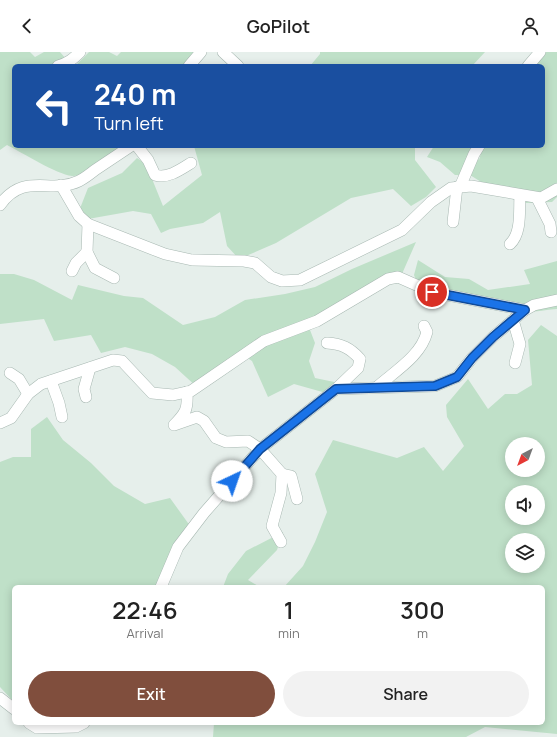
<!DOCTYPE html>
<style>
:root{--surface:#fff;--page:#f2f2f2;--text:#222;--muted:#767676;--accent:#804e3d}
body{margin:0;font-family:Manrope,sans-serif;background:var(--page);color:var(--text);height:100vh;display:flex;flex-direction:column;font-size:15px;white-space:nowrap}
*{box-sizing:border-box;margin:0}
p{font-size:13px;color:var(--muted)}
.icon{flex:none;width:22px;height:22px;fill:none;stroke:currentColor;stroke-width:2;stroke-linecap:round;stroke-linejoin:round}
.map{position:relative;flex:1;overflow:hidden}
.sheet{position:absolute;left:12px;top:533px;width:533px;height:140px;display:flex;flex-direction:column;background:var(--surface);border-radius:6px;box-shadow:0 2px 10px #0003}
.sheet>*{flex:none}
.hud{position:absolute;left:12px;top:12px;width:533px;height:84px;border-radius:6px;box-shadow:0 2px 10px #0003;background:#1a4fa0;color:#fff;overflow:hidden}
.needle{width:26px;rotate:221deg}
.controls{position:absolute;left:505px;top:385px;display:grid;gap:8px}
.controls a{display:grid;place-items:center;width:40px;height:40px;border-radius:50%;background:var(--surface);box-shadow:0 2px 10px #0003;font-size:20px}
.pin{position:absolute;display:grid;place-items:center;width:34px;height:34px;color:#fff;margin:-17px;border:2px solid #fff;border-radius:50%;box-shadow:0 1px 4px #0007}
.me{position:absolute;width:44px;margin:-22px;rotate:42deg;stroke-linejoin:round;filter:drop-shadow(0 0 3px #0008)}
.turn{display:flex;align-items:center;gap:14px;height:84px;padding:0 16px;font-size:18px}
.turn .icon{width:52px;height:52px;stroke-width:2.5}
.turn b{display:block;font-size:28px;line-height:34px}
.eta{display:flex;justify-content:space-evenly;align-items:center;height:68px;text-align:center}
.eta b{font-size:24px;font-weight:600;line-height:28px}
.primary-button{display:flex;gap:8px;margin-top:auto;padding:8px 16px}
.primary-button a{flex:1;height:46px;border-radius:24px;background:var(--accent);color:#fff;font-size:16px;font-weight:600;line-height:46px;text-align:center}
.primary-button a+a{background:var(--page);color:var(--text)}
header{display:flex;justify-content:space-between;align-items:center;height:52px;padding:0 16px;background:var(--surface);font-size:18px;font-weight:600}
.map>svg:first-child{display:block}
.green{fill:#bfe0c8;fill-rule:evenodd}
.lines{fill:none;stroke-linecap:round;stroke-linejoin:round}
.minor-casing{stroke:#a8b8b2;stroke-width:12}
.minor{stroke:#fff;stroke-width:11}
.route-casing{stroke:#114b97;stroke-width:10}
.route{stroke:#1a73e8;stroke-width:7}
</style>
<header><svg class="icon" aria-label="back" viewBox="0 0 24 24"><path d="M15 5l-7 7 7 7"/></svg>GoPilot<svg class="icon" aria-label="person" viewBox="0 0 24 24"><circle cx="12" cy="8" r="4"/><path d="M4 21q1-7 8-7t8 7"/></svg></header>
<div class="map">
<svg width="557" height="685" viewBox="0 0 557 685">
<rect width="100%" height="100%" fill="#e6efeb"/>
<!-- green -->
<g class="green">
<path d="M 0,0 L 30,0 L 35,5 L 44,0 L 60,0 L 66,7 L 60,14 L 14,14 L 14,94 L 130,94 C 117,102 87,125 72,124 C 56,122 23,101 7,93 L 0,98 Z"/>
<polygon points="89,0 109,0 117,4 121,0 197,0 186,14 75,14"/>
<polygon points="320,0 485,0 472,14 310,14 320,2"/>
<polygon points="541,0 557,0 557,145 552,150 526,151 505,145 470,123 455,123 440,110 427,105 434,94 471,94 479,108 483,94 543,94 543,14 532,14"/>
<polygon points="194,94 415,94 415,108 436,135 426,145 411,154 393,137 351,146 276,191 239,207 227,194 220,160 203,171 170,177 161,181 151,162 133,159 88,167 79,159 88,136 122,121 137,106 146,112 163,154 202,123"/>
<polygon points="416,190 398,231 379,233 310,278 315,291 309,309 315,326 344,332 326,341 294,332 268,345 252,309 243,303 198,336 175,315 152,302 125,295 101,301 91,283 54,289 44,267 0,272 0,222 14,222 34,228 72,248 78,233 124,244 143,246 183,273 215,265 245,248 285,242 315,235 352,217"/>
<path d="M 418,208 L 445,225 L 469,227 L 488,238 L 530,232 L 524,218 L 557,209 L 557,257 C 544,258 530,261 517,260 C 483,259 451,247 419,236 L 414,223 Z"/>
<path d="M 541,273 L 557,284 L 557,682 L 485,675 L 466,685 L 213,685 L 214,671 L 543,671 L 543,535 L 284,535 L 303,514 L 315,490 L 327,460 L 315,422 L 333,388 L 397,406 L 424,395 L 443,419 L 464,394 L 447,365 L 446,353 L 468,327 L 488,357 L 505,342 L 517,342 L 532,333 L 528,288 ZM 512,392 L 538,392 L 538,418 L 512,418 ZM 512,440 L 538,440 L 538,466 L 512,466 ZM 512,488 L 538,488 L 538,514 L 512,514 Z"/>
<polygon points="47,365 63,388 91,411 114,434 145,452 170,446 193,478 160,535 14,535 14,650 0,635 0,410 13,405 31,405 31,377"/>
<polygon points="283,480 277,498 248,528 260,535 223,535 228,522 246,499"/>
</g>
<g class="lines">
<!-- minor casing -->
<g class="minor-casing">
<g id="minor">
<polyline points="223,0 238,14"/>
<path d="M 58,14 C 68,11 73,7 80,0"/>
<polyline points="189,14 201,0"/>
<polyline points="528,14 540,0"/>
<path d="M 137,94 L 148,108 L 155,123 C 167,127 180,118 191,111"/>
<polyline points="61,133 79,164 88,172 165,202 192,208 244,209 255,211 271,225 282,229 300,228 402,178 431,150 451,136 471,134 541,146 557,137"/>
<polyline points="460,135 474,102 479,94"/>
<polyline points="537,146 550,172 551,180"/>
<path d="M 0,153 C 24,119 50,143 79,129 C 85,126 90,122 95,118 C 107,110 119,102 131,94"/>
<polyline points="453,170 457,135"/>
<polyline points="88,172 87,200 95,216 114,226"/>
<path d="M 510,192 C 522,181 519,158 520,143"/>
<polyline points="72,219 76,211 87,200"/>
<polyline points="513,268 520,292 515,311"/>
<path d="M 327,291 C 342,292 350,296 360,307 L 358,316 L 336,337"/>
<polyline points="10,321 19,327 28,342"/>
<polyline points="51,329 59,351 62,365"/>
<path d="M 377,335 C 395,319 421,304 427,280 L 424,274"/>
<path d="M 187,340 C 188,357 186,361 174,373 L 197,365 L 204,369 L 216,386 L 226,390 L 248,389 L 260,397 L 282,422 L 281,441 L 272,474 L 281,490"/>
<polyline points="86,345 84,337 90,316"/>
<polyline points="0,371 11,366 28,342 41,332 113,308 122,309 152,341 173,343 191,339 264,289 317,269 388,227 398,225 432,240 525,258"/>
<polyline points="282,422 291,424 297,447"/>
<polyline points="161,535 178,495 204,461 260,397 336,337 435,334 457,325 472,306 493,285 525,258 534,253 557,248"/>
<polyline points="0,646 14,657"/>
<polyline points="29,671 37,676 76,675 84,671"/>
</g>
</g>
<!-- minor -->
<use href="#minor" class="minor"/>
</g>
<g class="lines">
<!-- route casing -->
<g class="route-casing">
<polyline id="route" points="232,429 260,397 336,337 435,334 457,325 472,306 493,285 525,258 432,240"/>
</g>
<!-- route -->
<use href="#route" class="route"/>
</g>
</svg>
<div class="controls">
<a><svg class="needle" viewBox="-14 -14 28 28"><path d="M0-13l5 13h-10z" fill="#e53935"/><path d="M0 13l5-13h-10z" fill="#767676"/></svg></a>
<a><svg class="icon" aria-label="sound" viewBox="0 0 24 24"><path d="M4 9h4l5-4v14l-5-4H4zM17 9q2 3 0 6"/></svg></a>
<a><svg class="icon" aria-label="layers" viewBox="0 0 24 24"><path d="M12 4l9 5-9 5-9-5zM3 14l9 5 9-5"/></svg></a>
</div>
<div class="pin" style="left:432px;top:240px;background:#d93025"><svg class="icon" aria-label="arrive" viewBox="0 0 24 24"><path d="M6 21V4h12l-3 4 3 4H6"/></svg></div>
<svg class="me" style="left:232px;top:429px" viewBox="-20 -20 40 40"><circle r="19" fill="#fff"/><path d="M0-13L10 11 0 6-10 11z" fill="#1a73e8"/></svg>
<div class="hud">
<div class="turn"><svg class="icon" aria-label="left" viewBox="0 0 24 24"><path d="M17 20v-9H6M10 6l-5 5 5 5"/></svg><div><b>240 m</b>Turn left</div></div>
</div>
<section class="sheet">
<div class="eta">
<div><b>22:46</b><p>Arrival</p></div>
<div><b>1</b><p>min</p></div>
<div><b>300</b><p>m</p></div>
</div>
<div class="primary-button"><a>Exit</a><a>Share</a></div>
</section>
</div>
